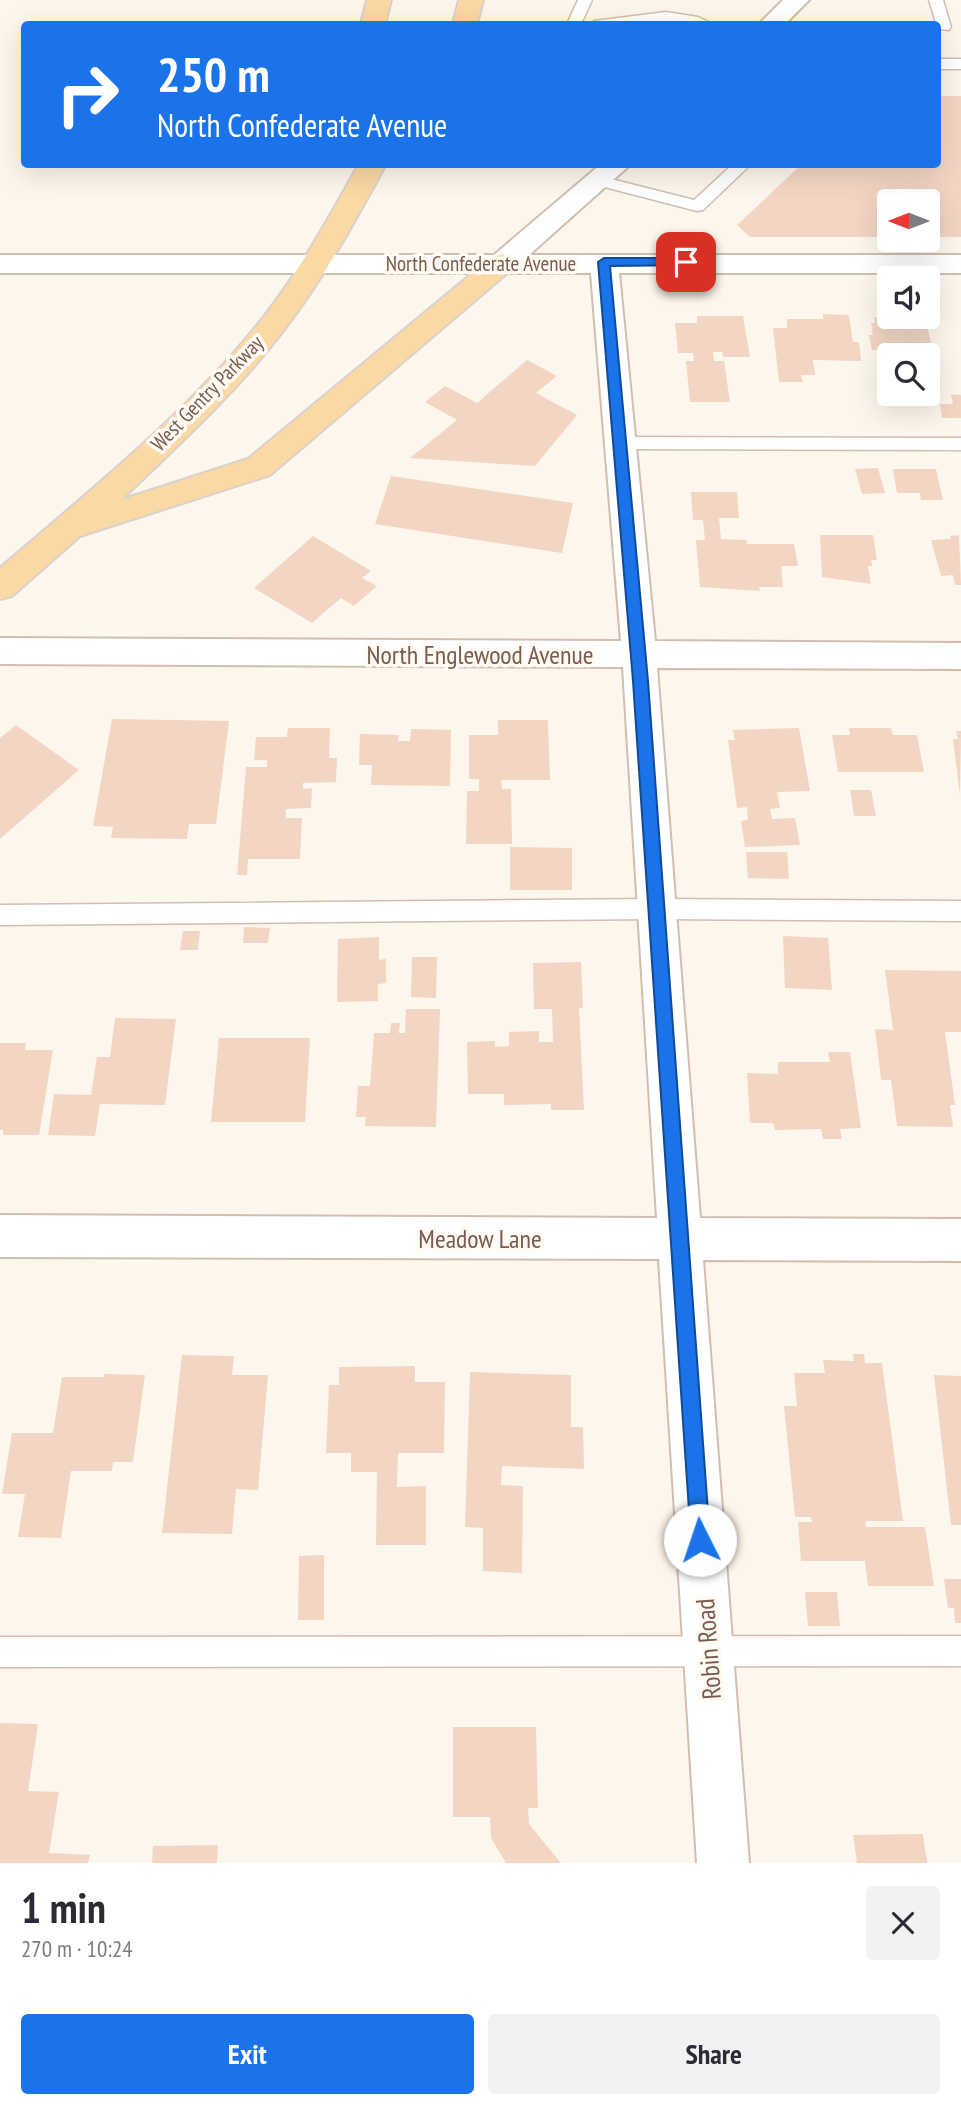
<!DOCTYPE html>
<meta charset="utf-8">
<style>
:root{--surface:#fff;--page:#f2f2f3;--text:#2b2b33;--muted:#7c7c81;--accent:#1a73e8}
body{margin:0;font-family:"PT Sans Narrow",sans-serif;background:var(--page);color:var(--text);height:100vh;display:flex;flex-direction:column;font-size:26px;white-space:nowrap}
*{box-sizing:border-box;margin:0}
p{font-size:23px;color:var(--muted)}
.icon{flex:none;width:38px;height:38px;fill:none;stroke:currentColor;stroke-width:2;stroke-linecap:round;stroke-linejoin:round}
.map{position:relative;height:1863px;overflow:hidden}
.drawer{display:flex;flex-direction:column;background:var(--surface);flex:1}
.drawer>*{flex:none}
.top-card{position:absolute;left:21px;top:21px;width:920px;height:147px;border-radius:7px;box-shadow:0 7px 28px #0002;background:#1a73e8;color:#fff;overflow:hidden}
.needle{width:46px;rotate:270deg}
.buttons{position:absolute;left:877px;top:189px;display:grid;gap:14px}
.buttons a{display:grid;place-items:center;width:63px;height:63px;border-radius:7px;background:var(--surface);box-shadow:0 7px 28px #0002;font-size:35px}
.pin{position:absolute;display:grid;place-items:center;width:60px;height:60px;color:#fff;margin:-30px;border-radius:14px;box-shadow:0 4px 10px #0006}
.me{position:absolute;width:77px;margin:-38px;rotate:356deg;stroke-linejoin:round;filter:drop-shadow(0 0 5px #0008)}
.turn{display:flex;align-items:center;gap:24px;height:147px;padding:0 21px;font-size:32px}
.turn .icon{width:91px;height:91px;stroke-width:2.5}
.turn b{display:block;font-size:49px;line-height:60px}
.round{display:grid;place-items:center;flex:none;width:74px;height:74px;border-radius:7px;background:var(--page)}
.overview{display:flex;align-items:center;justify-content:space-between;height:119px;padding:0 21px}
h1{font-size:42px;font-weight:600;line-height:52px}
.action{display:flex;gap:14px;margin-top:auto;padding:14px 21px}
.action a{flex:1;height:80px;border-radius:7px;background:var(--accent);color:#fff;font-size:28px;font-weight:600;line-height:80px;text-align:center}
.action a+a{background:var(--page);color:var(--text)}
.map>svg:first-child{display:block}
.building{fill:#f3d5c3}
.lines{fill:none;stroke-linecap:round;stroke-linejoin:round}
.service-casing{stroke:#d1beb0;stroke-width:3}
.minor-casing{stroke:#d1beb0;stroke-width:4}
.primary-casing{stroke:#dad1cd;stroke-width:4}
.service{fill:#fff;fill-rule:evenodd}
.minor{fill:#fff;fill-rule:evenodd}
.primary{fill:#fbd9a5;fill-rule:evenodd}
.route{fill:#1a73e8;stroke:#114b97;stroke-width:2}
.labels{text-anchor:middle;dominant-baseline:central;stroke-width:7;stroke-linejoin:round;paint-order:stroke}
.far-street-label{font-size:21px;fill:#7a5c4d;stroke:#fffaf3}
.street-label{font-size:26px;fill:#7a5c4d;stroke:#fffaf3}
</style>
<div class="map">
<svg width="961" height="1863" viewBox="0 0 961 1863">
<rect width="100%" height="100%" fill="#fdf6ec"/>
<!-- building -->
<g class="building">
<polygon points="32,21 55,21 85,22 84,24 31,24"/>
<polygon points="938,96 961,96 961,237 928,237 928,201 889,201 889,237 750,237 737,225 802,164 938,164"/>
<polygon points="823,314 849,315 853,342 859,342 861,361 813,360 815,375 801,375 803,382 779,382 773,328 787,328 787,319 823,319"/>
<polygon points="697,316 743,316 750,357 723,357 722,352 713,352 714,361 724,361 730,402 690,402 686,361 694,361 693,353 678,353 675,323 697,323"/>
<polygon points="874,317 925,317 934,355 889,355 889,361 886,361 883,350 872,350 869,335 873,335 871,323 875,323"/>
<polygon points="527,360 557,376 536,393 577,415 535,466 410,458 457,420 425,402 445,386 477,403"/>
<polygon points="951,394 961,395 961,418 942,418 940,404 953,404"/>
<polygon points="878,468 885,493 862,494 855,469"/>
<polygon points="893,469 936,469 943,500 921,500 920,493 897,493"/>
<polygon points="391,476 573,503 562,553 375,524"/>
<polygon points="691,492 737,492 739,518 719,518 721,539 746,540 747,544 794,544 798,566 781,566 783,587 759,587 760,591 700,587 696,540 705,540 703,520 693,520"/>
<polygon points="820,535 873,535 877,560 871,560 872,566 868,566 871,584 822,577"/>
<polygon points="959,535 961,585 955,585 953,575 941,576 931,540 951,539 950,536"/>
<polygon points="313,536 371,571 362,578 377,586 354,606 341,598 312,623 254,588"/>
<polygon points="112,719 229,721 216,824 189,824 187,839 111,838 113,827 93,826"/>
<polygon points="498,720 548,720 550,780 501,780 502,789 511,789 512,844 466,844 467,791 479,791 479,779 469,779 469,735 498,735"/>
<polygon points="16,725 79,770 0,839 0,738"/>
<polygon points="288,728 330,728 329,758 337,758 336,782 303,783 303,789 312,788 311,808 286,809 286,818 302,818 300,859 248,859 247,875 237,875 246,767 267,767 267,760 254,760 256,737 287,737"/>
<polygon points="799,728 810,791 777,792 780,808 770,809 772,819 795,818 800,845 745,847 741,821 748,820 747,807 737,808 728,740 735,740 733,730"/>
<polygon points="849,728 891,728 893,735 917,735 924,772 838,772 832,735 850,735"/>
<polygon points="411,729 451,730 450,786 371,785 372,765 359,765 360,734 399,735 398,741 410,741"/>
<polygon points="956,731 961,731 960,795 953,739 958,739"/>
<polygon points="850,790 871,790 876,816 854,816"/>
<polygon points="510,847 572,848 572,890 510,890"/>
<polygon points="746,852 787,852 789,879 748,878"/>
<polygon points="244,927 270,928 268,943 243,943"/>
<polygon points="183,931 200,931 198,950 180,950"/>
<polygon points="783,936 828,938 832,990 785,988"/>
<polygon points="379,937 379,960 386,959 386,983 378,984 378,1001 337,1002 338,939"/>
<polygon points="412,957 437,957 436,998 411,997"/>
<polygon points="581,962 583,1008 579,1008 584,1110 551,1110 551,1104 504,1105 504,1094 468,1094 467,1042 495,1041 495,1047 509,1046 509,1032 539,1031 539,1042 553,1042 552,1009 534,1009 533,963"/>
<polygon points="885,970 961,971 961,1032 945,1032 955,1105 950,1105 953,1127 897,1126 891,1080 881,1080 875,1029 893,1030"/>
<polygon points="406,1009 440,1009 436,1127 365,1126 366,1117 356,1117 358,1086 370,1086 374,1033 390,1033 391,1023 400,1023 399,1033 405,1033"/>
<polygon points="115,1018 176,1019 165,1105 100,1104 95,1136 48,1135 54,1094 91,1095 97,1057 110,1057"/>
<polygon points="219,1038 310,1038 305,1122 211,1122"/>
<polygon points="0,1043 26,1043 25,1050 53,1050 39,1135 3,1135 3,1130 0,1130"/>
<polygon points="828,1052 850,1052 861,1128 840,1129 842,1139 823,1139 821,1129 775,1130 773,1123 750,1123 747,1073 778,1074 778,1062 830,1062"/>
<polygon points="853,1354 864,1354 865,1363 882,1363 903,1521 865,1521 866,1527 925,1527 934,1586 868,1586 865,1561 801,1561 798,1522 812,1522 811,1517 795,1517 784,1406 797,1406 794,1373 825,1373 823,1360 854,1361"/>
<polygon points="182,1355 234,1356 232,1375 268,1375 258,1490 236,1489 232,1534 162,1533"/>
<polygon points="415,1366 415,1382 445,1382 444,1453 398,1453 397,1487 426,1486 426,1545 376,1545 377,1472 351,1472 351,1453 326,1453 329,1385 339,1385 339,1367"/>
<polygon points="470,1372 571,1375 571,1427 583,1427 584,1469 502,1466 501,1485 523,1486 522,1573 483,1571 483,1528 465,1527"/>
<polygon points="104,1374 145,1375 133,1462 113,1462 112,1471 71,1471 61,1538 18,1537 25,1494 2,1494 12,1433 53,1433 62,1377 104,1377"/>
<polygon points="934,1375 961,1376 961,1525 951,1525"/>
<polygon points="324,1555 324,1620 298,1620 299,1556"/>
<polygon points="944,1579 961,1579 961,1623 955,1623 954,1608 948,1608"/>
<polygon points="805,1592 837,1592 840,1626 808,1626"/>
<polygon points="0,1723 38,1724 28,1791 59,1792 49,1853 90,1855 88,1863 0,1863"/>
<polygon points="453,1727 536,1727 538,1808 528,1808 529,1824 561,1863 506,1863 491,1838 490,1817 453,1817"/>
<polygon points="923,1834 927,1863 857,1863 853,1835"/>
<polygon points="218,1845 217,1863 152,1863 153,1846"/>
</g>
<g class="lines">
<!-- service casing -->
<g class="service-casing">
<g id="service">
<polygon points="578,0 592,0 581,24 567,24"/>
<polygon points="929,0 943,0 951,27 949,30 938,29"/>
<polygon points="666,12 698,17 713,24 666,21 592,24 594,21"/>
<rect x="938" y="59" width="23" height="10"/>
<polygon points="733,164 751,164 703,210 697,211 593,184 591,181 599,176 694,200"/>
<polygon points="620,437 961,438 961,450 620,449 611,443"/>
<polygon points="657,899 961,901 961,921 657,919 0,925 0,905"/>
<polygon points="961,1636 961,1666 0,1667 0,1637"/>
</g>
</g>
<!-- minor casing -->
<g class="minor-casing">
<g id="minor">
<polygon points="783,0 809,0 785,24 759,24"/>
<polygon points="601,164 631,164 529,255 961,255 961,273 619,273 655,641 961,643 961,669 657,668 700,1218 961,1219 961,1261 703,1260 749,1863 697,1863 659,1259 0,1257 0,1215 657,1218 623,667 0,664 0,638 621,641 591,273 0,273 0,255 494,255"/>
</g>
</g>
<!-- primary casing -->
<g class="primary-casing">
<g id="primary">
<polygon points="367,0 391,0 385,24 361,24"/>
<polygon points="459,0 483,0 477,24 453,24"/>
<path d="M 359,164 L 386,164 C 355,221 325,276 286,327 C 238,391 178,445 121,500 L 248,459 L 492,257 L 502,254 L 512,257 L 516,263 L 512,269 L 270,475 L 80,536 L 12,596 L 0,599 L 0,568 C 90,491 193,408 266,314 C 302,267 330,216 359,164 Z"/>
</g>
</g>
<!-- service -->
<use href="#service" class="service"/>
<!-- minor -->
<use href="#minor" class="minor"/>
<!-- primary -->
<use href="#primary" class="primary"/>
</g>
<!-- route -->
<polygon class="route" points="686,258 692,262 691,265 610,266 648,681 710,1540 707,1547 700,1549 693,1547 691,1540 633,681 598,262 604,258"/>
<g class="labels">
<!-- far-street labels -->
<g class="far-street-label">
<text x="481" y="263">North Confederate Avenue</text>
<text transform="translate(207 393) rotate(-46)">West Gentry Parkway</text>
</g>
<!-- street labels -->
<g class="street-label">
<text x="480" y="654">North Englewood Avenue</text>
<text x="480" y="1238">Meadow Lane</text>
<text transform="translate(708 1649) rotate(-94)">Robin Road</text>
</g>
</g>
</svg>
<div class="buttons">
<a><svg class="needle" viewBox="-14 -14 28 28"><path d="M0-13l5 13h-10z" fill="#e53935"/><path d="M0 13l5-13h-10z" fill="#7c7c81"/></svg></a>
<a><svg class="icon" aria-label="sound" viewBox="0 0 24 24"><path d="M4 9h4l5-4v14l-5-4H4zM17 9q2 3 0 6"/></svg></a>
<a><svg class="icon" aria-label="search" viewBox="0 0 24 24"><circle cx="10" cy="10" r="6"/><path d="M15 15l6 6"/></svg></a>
</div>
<div class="pin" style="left:686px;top:262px;background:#d93025"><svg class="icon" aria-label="arrive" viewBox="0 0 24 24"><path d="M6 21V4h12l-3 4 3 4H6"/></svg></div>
<svg class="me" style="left:700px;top:1540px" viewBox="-20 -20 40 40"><circle r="19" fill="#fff"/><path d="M0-13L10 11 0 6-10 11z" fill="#1a73e8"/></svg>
<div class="top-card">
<div class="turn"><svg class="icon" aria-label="right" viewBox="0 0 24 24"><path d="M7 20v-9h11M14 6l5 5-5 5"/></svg><div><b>250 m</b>North Confederate Avenue</div></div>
</div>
</div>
<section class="drawer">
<div class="overview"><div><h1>1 min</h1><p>270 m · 10:24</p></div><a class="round"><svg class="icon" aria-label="close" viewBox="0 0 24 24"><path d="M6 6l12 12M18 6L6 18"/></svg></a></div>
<div class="action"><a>Exit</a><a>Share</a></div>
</section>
